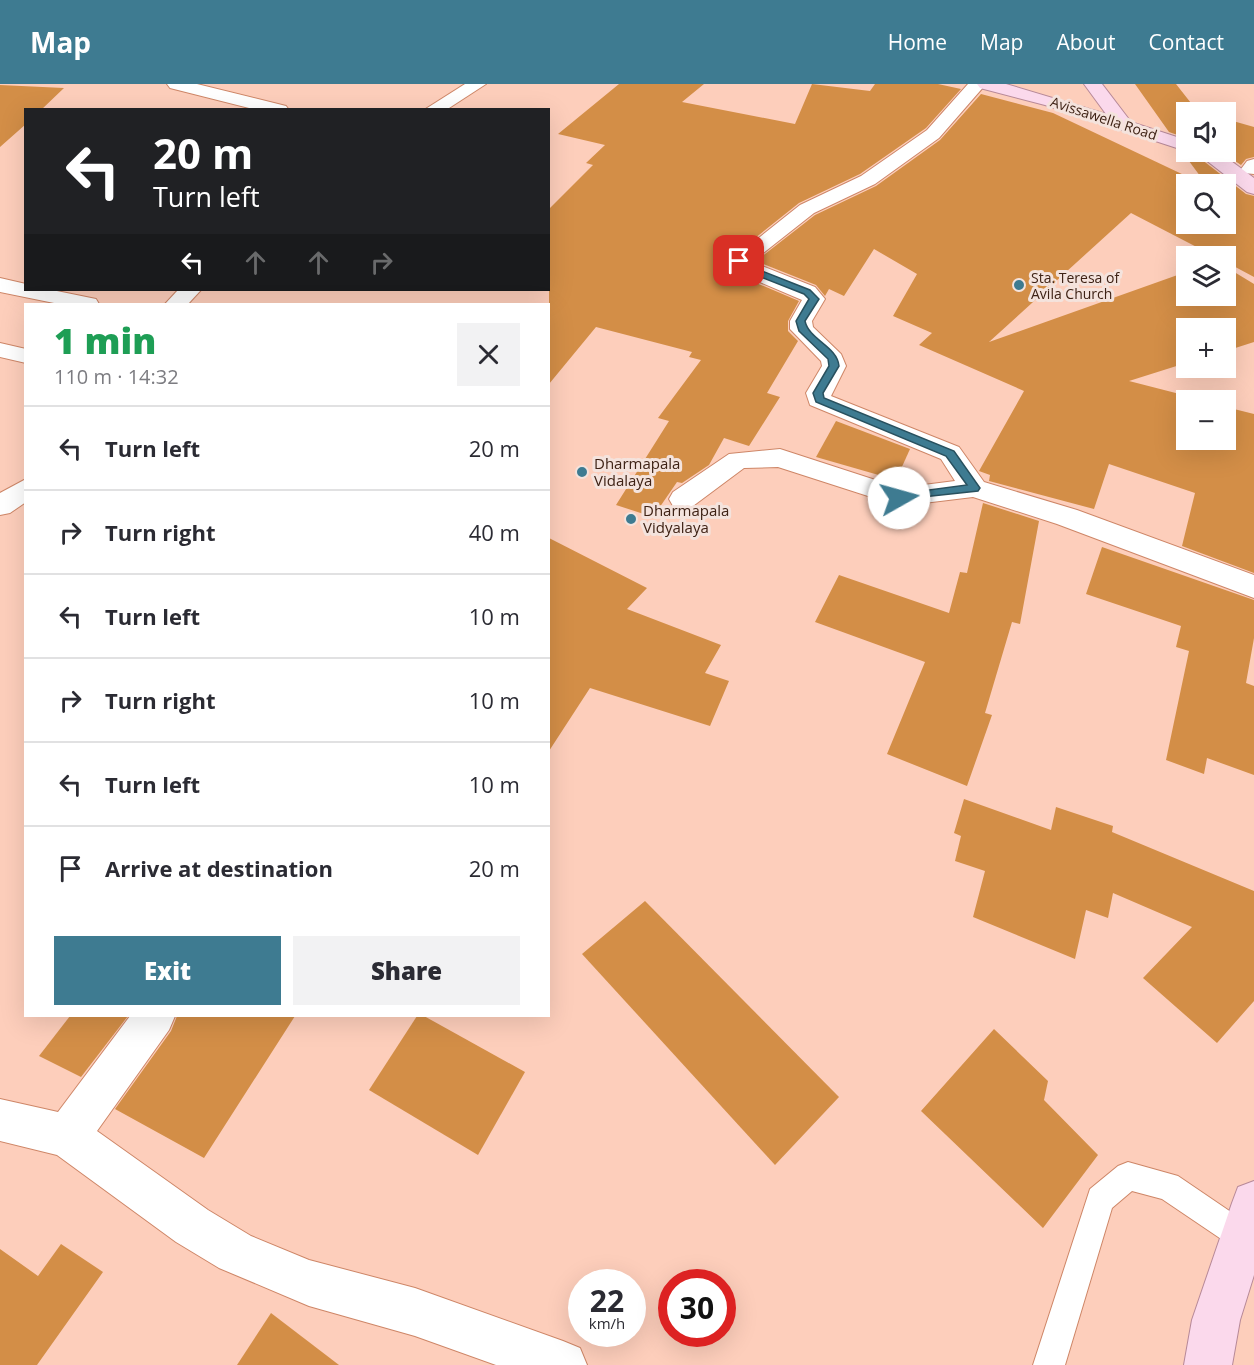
<!DOCTYPE html>
<meta charset="utf-8">
<style>
:root{--surface:#fff;--page:#f2f2f3;--text:#2b2b33;--muted:#7c7c81;--line:#e1e1e2;--accent:#3e7b91}
body{margin:0;font-family:"Open Sans",sans-serif;background:var(--page);color:var(--text);height:100vh;display:flex;flex-direction:column;font-size:22px;white-space:nowrap}
*{box-sizing:border-box;margin:0}
p{font-size:20px;color:var(--muted)}
.icon{flex:none;width:33px;height:33px;fill:none;stroke:currentColor;stroke-width:2;stroke-linecap:round;stroke-linejoin:round}
.map{position:relative;flex:1;overflow:hidden}
.panel{position:absolute;left:24px;top:219px;width:526px;height:714px;display:flex;flex-direction:column;background:var(--surface);border-radius:0px;box-shadow:0 6px 24px #0002}
.panel>*{flex:none}
.banner{position:absolute;left:24px;top:24px;width:526px;height:183px;border-radius:0px;box-shadow:0 6px 24px #0002;background:#202124;color:#fff;overflow:hidden}
.tools{position:absolute;left:1176px;top:18px;display:grid;gap:12px}
.tools a{display:grid;place-items:center;width:60px;height:60px;border-radius:0px;background:var(--surface);box-shadow:0 6px 24px #0002;font-size:30px}
.speed{position:absolute;left:568px;top:1185px;display:flex;gap:12px;font-size:30px;font-weight:700;text-align:center}
.speed>*{display:grid;place-content:center;width:78px;height:78px;border-radius:50%;background:var(--surface);box-shadow:0 6px 24px #0002;line-height:1}
.speed small{font-size:15px;font-weight:400}
.speed .limit{border:9px solid #d22;background:#fff;color:#111}
.pin{position:absolute;display:grid;place-items:center;width:51px;height:51px;color:#fff;margin:-26px;border-radius:12px;box-shadow:0 3px 9px #0006}
.me{position:absolute;width:66px;margin:-33px;rotate:83deg;stroke-linejoin:round;filter:drop-shadow(0 0 4px #0008)}
.turn{display:flex;align-items:center;gap:21px;height:126px;padding:0 30px;font-size:27px}
.turn .icon{width:78px;height:78px;stroke-width:2.5}
.turn b{display:block;font-size:42px;line-height:51px}
.lanes{display:flex;align-items:center;height:57px;padding:0 30px;background:#0003;justify-content:center;gap:30px;direction:ltr}
.lanes .off{opacity:.35}
.round{display:grid;place-items:center;flex:none;width:63px;height:63px;border-radius:0px;background:var(--page)}
.overview{display:flex;align-items:center;justify-content:space-between;height:102px;padding:0 30px}
h1{font-size:36px;font-weight:800;line-height:45px;color:#1e9e55}
.cta{display:flex;gap:12px;margin-top:auto;padding:12px 30px}
.cta a{flex:1;height:69px;border-radius:0px;background:var(--accent);color:#fff;font-size:24px;font-weight:800;line-height:69px;text-align:center}
.cta a+a{background:var(--page);color:var(--text)}
ul{padding:0;list-style:none}
li{display:flex;align-items:center;gap:18px;height:84px;padding:0 30px;border-top:2px solid var(--line)}
li div{flex:1}
li b{display:block;font-size:22px}
li em{font-style:normal}
header{display:flex;align-items:center;gap:36px;box-sizing:border-box;height:84px;padding:0 30px;background:var(--accent);color:#fff}
header strong{font-size:28px}
nav{display:flex;gap:33px;margin-inline-start:auto;font-size:21px}
.map>svg:first-child{display:block}
.building{fill:#d38e47}
.lines{fill:none;stroke-linecap:round;stroke-linejoin:round}
.lane-casing{stroke:#ce8667;stroke-width:2}
.street-casing{stroke:#ce8667;stroke-width:2}
.primary-casing{stroke:#b78998;stroke-width:2}
.lane{fill:#fff;fill-rule:evenodd}
.street{fill:#fff;fill-rule:evenodd}
.primary{fill:#fbd9ec;fill-rule:evenodd}
.route{fill:#3e7b91;stroke:#28505e;stroke-width:1.5}
.poi-dot{fill:#3e7b91;stroke:#f4e3dd;stroke-width:2}
.labels{text-anchor:middle;dominant-baseline:central;stroke-width:6;stroke-linejoin:round;paint-order:stroke}
.far-street-label{font-size:14px;fill:#3e2215;stroke:#f4e3dd}
.far-poi-label{font-size:14px;fill:#3e2215;stroke:#f4e3dd;text-anchor:start}
.poi-label{font-size:15px;fill:#3e2215;stroke:#f4e3dd;text-anchor:start}
</style>
<header>
<strong>Map</strong>
<nav><a>Home</a><a>Map</a><a>About</a><a>Contact</a></nav>
</header>
<div class="map">
<svg width="1254" height="1281" viewBox="0 0 1254 1281">
<rect width="100%" height="100%" fill="#fdcebb"/>
<!-- building -->
<g class="building">
<polygon points="619,0 704,0 682,18 795,40 812,0 870,7 875,0 938,0 961,5 926,44 860,90 799,119 725,178 728,187 799,217 788,237 788,247 798,257 767,309 780,313 749,362 724,354 709,381 682,399 677,398 653,433 616,421 669,337 658,334 701,276 689,273 692,268 596,243 549,300 549,125 593,81 586,79 605,61 558,50"/>
<polygon points="1135,0 1176,0 1198,28 1186,28 1186,54 1169,48"/>
<polygon points="0,1 64,4 41,26 26,26 26,40 0,63"/>
<polygon points="981,10 1053,29 1203,100 1186,100 1186,140 1226,140 1226,100 1206,100 1183,69 1199,68 1201,75 1246,110 1254,112 1254,193 1226,178 1226,172 1214,172 1131,129 989,258 1186,188 1186,212 1226,212 1226,183 1254,200 1254,258 1226,267 1226,244 1186,244 1186,279 1129,297 1203,316 1186,316 1186,356 1226,356 1226,323 1254,330 1254,489 1182,462 1195,409 1109,380 1094,425 989,397 990,391 979,387 1024,307 919,261 932,249 893,232 917,190 874,165 844,212 829,205 825,212 816,201 756,177 815,131 876,102 940,56"/>
<polygon points="1226,35 1254,43 1254,73 1246,75 1241,81 1222,68 1226,68"/>
<polygon points="836,337 910,365 896,396 816,373"/>
<polygon points="983,419 1039,437 1020,540 1012,538 985,629 992,631 967,702 887,670 925,578 815,538 839,491 949,529 960,488 967,489"/>
<polygon points="549,454 647,504 627,525 721,561 705,589 729,597 710,642 590,604 549,667"/>
<polygon points="1102,463 1254,516 1254,554 1246,599 1254,602 1254,691 1207,674 1204,690 1166,676 1189,567 1176,563 1181,542 1086,510"/>
<polygon points="964,715 1051,746 1056,723 1113,742 1112,748 1254,807 1254,917 1217,959 1143,894 1192,843 1113,809 1108,834 1086,826 1075,875 973,833 985,787 955,777 961,752 954,749"/>
<polygon points="645,817 839,1013 775,1081 582,870"/>
<polygon points="70,932 128,932 81,993 39,972"/>
<polygon points="177,932 295,932 204,1074 115,1025 171,947"/>
<polygon points="417,932 424,932 525,988 478,1071 369,1006"/>
<polygon points="994,945 1048,997 1044,1016 1098,1071 1043,1144 921,1027"/>
<polygon points="61,1160 103,1188 37,1281 0,1281 0,1165 38,1192"/>
<polygon points="271,1229 339,1281 237,1281"/>
</g>
<g class="lines">
<!-- lane casing -->
<g class="lane-casing">
<polygon id="lane" points="1128,1078 1178,1092 1253,1143 1253,1163 1243,1168 1233,1163 1162,1115 1132,1107 1112,1124 1065,1281 1033,1281 1090,1105 1118,1082"/>
</g>
<!-- street casing -->
<g class="street-casing">
<g id="street">
<polygon points="167,0 197,0 286,22 289,26 257,26 170,4"/>
<polygon points="465,0 486,0 446,26 424,26"/>
<polygon points="968,0 986,0 939,54 875,100 814,129 752,178 815,203 825,215 812,237 813,243 841,270 846,282 831,312 959,363 984,398 1077,426 1254,491 1254,514 1057,440 973,413 899,422 778,383 744,384 693,422 683,424 673,422 669,415 673,408 729,370 780,365 900,404 955,397 941,375 810,321 806,309 822,282 821,277 790,245 790,237 802,216 729,185 726,180 800,121 861,92 927,46"/>
<polygon points="1254,75 1254,90 1244,89 1241,85 1247,77"/>
<polygon points="0,194 26,200 26,206 52,206 96,215 99,220 59,220 0,208"/>
<polygon points="178,206 201,206 188,220 165,220"/>
<polygon points="0,259 26,265 26,279 0,273"/>
<polygon points="26,395 26,418 10,429 0,431 0,409"/>
<polygon points="130,932 175,932 169,946 97,1047 208,1126 251,1152 309,1176 415,1204 563,1257 580,1264 587,1281 496,1281 415,1252 309,1222 219,1184 176,1158 57,1071 0,1057 0,1015 58,1028"/>
</g>
</g>
<!-- primary casing -->
<g class="primary-casing">
<g id="primary">
<polygon points="977,0 1006,0 1106,30 1084,0 1102,0 1131,38 1186,56 1186,67 1045,21 980,4"/>
<polygon points="1201,68 1219,68 1254,94 1254,110 1247,108 1202,73"/>
<polygon points="1254,1097 1254,1191 1240,1236 1232,1281 1184,1281 1192,1236 1232,1119 1238,1103"/>
</g>
</g>
<!-- lane -->
<use href="#lane" class="lane"/>
<!-- street -->
<use href="#street" class="street"/>
<!-- primary -->
<use href="#primary" class="primary"/>
</g>
<!-- route -->
<path class="route" d="M 735,175 L 742,175 L 742,179 L 810,206 L 819,215 L 805,237 C 809,256 837,262 839,282 L 823,309 L 824,314 L 954,367 L 980,404 L 978,407 L 895,416 L 895,411 L 899,410 L 967,401 L 946,372 L 816,318 L 813,309 L 829,282 L 828,275 L 799,247 L 796,237 L 809,215 L 804,210 L 733,182 Z"/>
<!-- markers -->
<g class="poi-dot">
<circle cx="1019" cy="201" r="6"/>
<circle cx="582" cy="388" r="6"/>
<circle cx="631" cy="435" r="6"/>
</g>
<g class="labels">
<!-- far-street labels -->
<g class="far-street-label">
<text transform="translate(1104 34) rotate(18)">Avissawella Road</text>
</g>
<!-- far-poi labels -->
<g class="far-poi-label">
<text x="1031" y="193">Sta. Teresa of<tspan x="1031" dy="16">Avila Church</tspan></text>
</g>
<!-- poi labels -->
<g class="poi-label">
<text x="594" y="379">Dharmapala<tspan x="594" dy="17">Vidalaya</tspan></text>
<text x="643" y="426">Dharmapala<tspan x="643" dy="17">Vidyalaya</tspan></text>
</g>
</g>
</svg>
<div class="tools">
<a><svg class="icon" aria-label="sound" viewBox="0 0 24 24"><path d="M4 9h4l5-4v14l-5-4H4zM17 9q2 3 0 6"/></svg></a>
<a><svg class="icon" aria-label="search" viewBox="0 0 24 24"><circle cx="10" cy="10" r="6"/><path d="M15 15l6 6"/></svg></a>
<a><svg class="icon" aria-label="layers" viewBox="0 0 24 24"><path d="M12 4l9 5-9 5-9-5zM3 14l9 5 9-5"/></svg></a>
<a>+</a>
<a>−</a>
</div>
<div class="speed"><div>22<small>km/h</small></div><div class="limit">30</div></div>
<div class="pin" style="left:739px;top:177px;background:#d93025"><svg class="icon" aria-label="arrive" viewBox="0 0 24 24"><path d="M6 21V4h12l-3 4 3 4H6"/></svg></div>
<svg class="me" style="left:899px;top:414px" viewBox="-20 -20 40 40"><circle r="19" fill="#fff"/><path d="M0-13L10 11 0 6-10 11z" fill="#3e7b91"/></svg>
<div class="banner">
<div class="turn"><svg class="icon" aria-label="left" viewBox="0 0 24 24"><path d="M17 20v-9H6M10 6l-5 5 5 5"/></svg><div><b>20 m</b>Turn left</div></div>
<div class="lanes"><svg class="icon" aria-label="left" viewBox="0 0 24 24"><path d="M17 20v-9H6M10 6l-5 5 5 5"/></svg><svg class="icon off" aria-label="ahead" viewBox="0 0 24 24"><path d="M12 20V5M6 11l6-6 6 6"/></svg><svg class="icon off" aria-label="ahead" viewBox="0 0 24 24"><path d="M12 20V5M6 11l6-6 6 6"/></svg><svg class="icon off" aria-label="right" viewBox="0 0 24 24"><path d="M7 20v-9h11M14 6l5 5-5 5"/></svg></div>
</div>
<section class="panel">
<div class="overview"><div><h1>1 min</h1><p>110 m · 14:32</p></div><a class="round"><svg class="icon" aria-label="close" viewBox="0 0 24 24"><path d="M6 6l12 12M18 6L6 18"/></svg></a></div>
<ul>
<li><svg class="icon" aria-label="left" viewBox="0 0 24 24"><path d="M17 20v-9H6M10 6l-5 5 5 5"/></svg><div><b>Turn left</b></div><em>20 m</em></li>
<li><svg class="icon" aria-label="right" viewBox="0 0 24 24"><path d="M7 20v-9h11M14 6l5 5-5 5"/></svg><div><b>Turn right</b></div><em>40 m</em></li>
<li><svg class="icon" aria-label="left" viewBox="0 0 24 24"><path d="M17 20v-9H6M10 6l-5 5 5 5"/></svg><div><b>Turn left</b></div><em>10 m</em></li>
<li><svg class="icon" aria-label="right" viewBox="0 0 24 24"><path d="M7 20v-9h11M14 6l5 5-5 5"/></svg><div><b>Turn right</b></div><em>10 m</em></li>
<li><svg class="icon" aria-label="left" viewBox="0 0 24 24"><path d="M17 20v-9H6M10 6l-5 5 5 5"/></svg><div><b>Turn left</b></div><em>10 m</em></li>
<li><svg class="icon" aria-label="arrive" viewBox="0 0 24 24"><path d="M6 21V4h12l-3 4 3 4H6"/></svg><div><b>Arrive at destination</b></div><em>20 m</em></li>
</ul>
<div class="cta"><a>Exit</a><a>Share</a></div>
</section>
</div>
